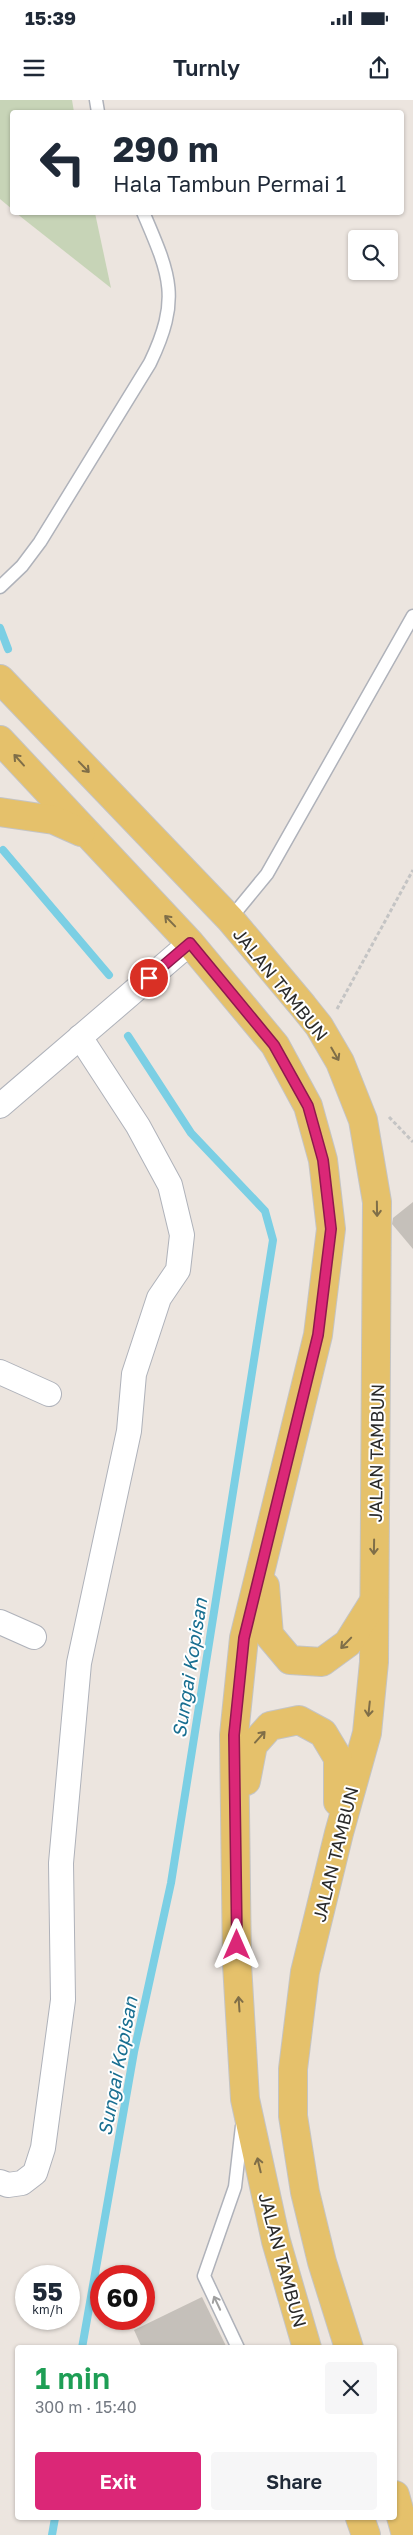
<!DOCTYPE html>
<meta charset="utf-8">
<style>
:root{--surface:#fff;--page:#f6f6f7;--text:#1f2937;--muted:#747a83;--accent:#db2777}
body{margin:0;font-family:"Golos Text",sans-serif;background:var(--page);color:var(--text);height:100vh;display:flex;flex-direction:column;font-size:19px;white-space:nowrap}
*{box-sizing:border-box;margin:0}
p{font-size:16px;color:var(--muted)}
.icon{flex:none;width:28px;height:28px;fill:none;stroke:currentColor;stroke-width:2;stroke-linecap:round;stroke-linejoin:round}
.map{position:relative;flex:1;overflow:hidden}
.sheet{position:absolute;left:15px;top:2245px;width:382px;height:175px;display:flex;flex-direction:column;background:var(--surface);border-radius:5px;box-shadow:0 1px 4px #0004}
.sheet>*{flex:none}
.top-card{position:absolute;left:10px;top:10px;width:394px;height:105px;border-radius:5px;box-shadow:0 1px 4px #0004;background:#fff;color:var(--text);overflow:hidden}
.tools{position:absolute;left:348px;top:130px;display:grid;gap:10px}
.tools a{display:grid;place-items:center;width:50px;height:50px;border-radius:5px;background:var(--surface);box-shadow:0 1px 4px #0004;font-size:25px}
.speed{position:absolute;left:15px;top:2165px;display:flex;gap:10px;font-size:25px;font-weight:700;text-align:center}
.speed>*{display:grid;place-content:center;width:65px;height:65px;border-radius:50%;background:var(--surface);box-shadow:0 1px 4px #0004;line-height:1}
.speed small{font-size:12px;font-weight:400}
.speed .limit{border:8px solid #d22;background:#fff;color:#111}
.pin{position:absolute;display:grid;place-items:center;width:42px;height:42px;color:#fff;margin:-21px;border:2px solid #fff;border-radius:50%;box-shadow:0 1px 5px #0007}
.me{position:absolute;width:55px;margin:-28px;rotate:0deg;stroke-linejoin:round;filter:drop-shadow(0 0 4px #0008)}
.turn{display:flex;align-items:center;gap:18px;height:105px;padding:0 20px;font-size:22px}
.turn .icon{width:65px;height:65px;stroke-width:2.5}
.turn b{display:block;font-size:35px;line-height:42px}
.round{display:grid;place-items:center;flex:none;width:52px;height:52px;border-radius:5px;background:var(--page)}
.overview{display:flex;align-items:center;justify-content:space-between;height:85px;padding:0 20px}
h1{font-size:30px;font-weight:600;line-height:38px;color:#1e9e55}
.action{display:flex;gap:10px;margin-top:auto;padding:10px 20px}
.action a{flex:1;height:58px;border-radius:5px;background:var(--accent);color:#fff;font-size:20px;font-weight:600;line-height:58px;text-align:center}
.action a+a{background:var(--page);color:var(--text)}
.status{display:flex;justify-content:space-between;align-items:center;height:35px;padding:0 25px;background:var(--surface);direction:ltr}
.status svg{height:14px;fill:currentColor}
header{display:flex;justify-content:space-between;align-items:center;height:65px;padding:0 20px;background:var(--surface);font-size:22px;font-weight:600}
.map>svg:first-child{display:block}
.cemetery{fill:#c7d4b7}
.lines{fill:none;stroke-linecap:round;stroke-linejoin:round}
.stream{stroke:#7bcfe4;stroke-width:8}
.building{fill:#c5c0ba}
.lane-casing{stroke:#afb2ba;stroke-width:15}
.street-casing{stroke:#afb2ba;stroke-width:26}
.primary-casing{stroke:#c4c4c4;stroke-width:30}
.path{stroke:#c4c4c4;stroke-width:3;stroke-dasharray:4 2.5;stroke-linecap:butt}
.lane{stroke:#fff;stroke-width:12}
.street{stroke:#fff;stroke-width:24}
.primary{stroke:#e5c16b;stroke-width:28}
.oneway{stroke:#7f6e48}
.oneway2{stroke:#a0a0a0}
.route-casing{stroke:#8e194d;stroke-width:12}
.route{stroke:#db2777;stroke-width:9}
.labels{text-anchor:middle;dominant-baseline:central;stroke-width:4;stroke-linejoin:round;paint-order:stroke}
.street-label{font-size:18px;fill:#2b2b2b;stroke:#fff}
.water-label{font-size:19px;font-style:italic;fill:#196f91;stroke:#fff}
</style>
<div class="status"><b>15:39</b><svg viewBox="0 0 49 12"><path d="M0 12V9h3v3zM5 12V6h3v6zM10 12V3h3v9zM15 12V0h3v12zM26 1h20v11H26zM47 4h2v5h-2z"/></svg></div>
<header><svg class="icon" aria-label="menu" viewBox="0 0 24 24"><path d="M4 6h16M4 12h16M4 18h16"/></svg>Turnly<svg class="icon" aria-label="share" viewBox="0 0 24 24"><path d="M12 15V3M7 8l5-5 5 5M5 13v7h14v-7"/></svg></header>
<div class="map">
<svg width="413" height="2435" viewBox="0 0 413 2435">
<rect width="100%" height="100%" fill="#ece5df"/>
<!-- cemetery -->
<g class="cemetery">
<polygon points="0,0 72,0 74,12 12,12 12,109 0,99"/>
<polygon points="16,113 95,113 111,188"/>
</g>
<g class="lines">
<!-- stream -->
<g class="stream">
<polyline points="0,528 8,549"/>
<polyline points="3,750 109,875"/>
<polyline points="82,2248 134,1952 171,1783 273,1140 265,1111 191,1033 128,936"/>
<polyline points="52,2435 55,2418"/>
</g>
</g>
<!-- building -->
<g class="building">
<polygon points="413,1102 413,1149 392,1124 393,1118"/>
<polygon points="202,2197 227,2248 142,2248 134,2230"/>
</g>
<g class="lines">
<!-- lane casing -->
<g class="lane-casing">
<g id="lane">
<polyline points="96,0 98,12"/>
<path d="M 0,487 L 22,466 L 40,442 L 150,263 C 181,198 170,175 143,112"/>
<polyline points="230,819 267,774 413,516"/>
<polyline points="238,2248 204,2176 235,2087 242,2026"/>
</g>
</g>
<!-- street casing -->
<g class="street-casing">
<g id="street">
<polyline points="0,1006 190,843"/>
<polyline points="0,1272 49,1294"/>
<polyline points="0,1522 34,1537"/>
<polyline points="0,2082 8,2085 22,2083 35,2073 43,2048 63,1900 61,1763 79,1563 129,1331 134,1274 159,1198 178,1170 182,1135 170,1085 138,1026 80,937"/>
</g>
</g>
<!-- primary casing -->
<g class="primary-casing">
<g id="primary">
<polyline points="0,579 230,819 303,906 319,926 340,962 363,1020 377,1102 374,1562 367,1633 339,1733 305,1872 293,1969 293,2016 305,2092 322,2162 349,2248"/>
<polyline points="0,640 190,843 275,945 308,1006 323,1060 331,1129 318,1235 244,1538 234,1635 237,1864 245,1999 276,2141 307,2248"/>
<polyline points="0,712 54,720 81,732"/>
<polyline points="265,1486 269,1535 290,1560 322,1562 348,1543 373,1503"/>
<polyline points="246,1681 253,1645 270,1626 299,1620 323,1633 338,1658 338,1702"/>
<polyline points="395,2395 406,2435"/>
<polyline points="360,2418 366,2435"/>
</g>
</g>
<!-- path -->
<g class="path">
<polyline points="337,909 413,770"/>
<polyline points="389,1017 413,1042"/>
</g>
<!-- lane -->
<use href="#lane" class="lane"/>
<!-- street -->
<use href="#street" class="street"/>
<!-- primary -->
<use href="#primary" class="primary"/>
</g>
<!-- one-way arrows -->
<defs><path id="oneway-shaft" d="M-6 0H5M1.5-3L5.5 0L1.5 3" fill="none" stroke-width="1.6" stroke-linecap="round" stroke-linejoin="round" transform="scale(1.25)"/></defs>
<g class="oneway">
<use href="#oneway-shaft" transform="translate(19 660) rotate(-132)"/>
<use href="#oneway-shaft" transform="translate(84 667) rotate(46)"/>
<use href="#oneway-shaft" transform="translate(170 821) rotate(-134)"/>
<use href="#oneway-shaft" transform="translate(335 954) rotate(60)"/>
<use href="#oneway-shaft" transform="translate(377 1109) rotate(89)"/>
<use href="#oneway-shaft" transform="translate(374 1447) rotate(91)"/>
<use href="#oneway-shaft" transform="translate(346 1543) rotate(134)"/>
<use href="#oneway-shaft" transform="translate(369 1609) rotate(96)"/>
<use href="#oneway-shaft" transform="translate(260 1637) rotate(-48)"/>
<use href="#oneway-shaft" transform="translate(239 1904) rotate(-94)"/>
<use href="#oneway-shaft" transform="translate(259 2065) rotate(-103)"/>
</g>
<use class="oneway2" href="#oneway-shaft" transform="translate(217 2203) rotate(-115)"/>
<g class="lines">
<!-- route casing -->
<g class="route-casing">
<polyline id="route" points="149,878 190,843 274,945 308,1006 323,1060 331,1129 318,1235 244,1538 234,1635 237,1845"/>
</g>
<!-- route -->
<use href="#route" class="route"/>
</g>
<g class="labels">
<!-- street labels -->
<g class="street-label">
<text transform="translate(281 884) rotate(51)">JALAN TAMBUN</text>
<text transform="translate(376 1353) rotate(-89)">JALAN TAMBUN</text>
<text transform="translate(335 1754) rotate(-76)">JALAN TAMBUN</text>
<text transform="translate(283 2160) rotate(75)">JALAN TAMBUN</text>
</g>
<!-- water labels -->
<g class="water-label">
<text transform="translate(189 1568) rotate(-81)">Sungai Kopisan</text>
<text transform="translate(117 1966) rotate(-79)">Sungai Kopisan</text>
</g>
</g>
</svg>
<div class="tools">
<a><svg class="icon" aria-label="search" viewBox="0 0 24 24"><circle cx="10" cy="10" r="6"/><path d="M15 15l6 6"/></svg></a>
</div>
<div class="speed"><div>55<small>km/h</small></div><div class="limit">60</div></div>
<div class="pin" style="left:149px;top:878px;background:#d93025"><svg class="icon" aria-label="arrive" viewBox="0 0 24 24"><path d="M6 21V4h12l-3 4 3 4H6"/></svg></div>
<svg class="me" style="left:237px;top:1845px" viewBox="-20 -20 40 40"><path d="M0-17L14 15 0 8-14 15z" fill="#db2777" stroke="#fff" stroke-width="4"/></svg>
<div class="top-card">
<div class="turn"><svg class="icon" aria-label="left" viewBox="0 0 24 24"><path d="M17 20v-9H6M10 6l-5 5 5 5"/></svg><div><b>290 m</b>Hala Tambun Permai 1</div></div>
</div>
<section class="sheet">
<div class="overview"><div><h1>1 min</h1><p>300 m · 15:40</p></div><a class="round"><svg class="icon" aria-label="close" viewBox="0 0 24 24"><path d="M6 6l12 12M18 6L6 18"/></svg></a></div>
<div class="action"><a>Exit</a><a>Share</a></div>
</section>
</div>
